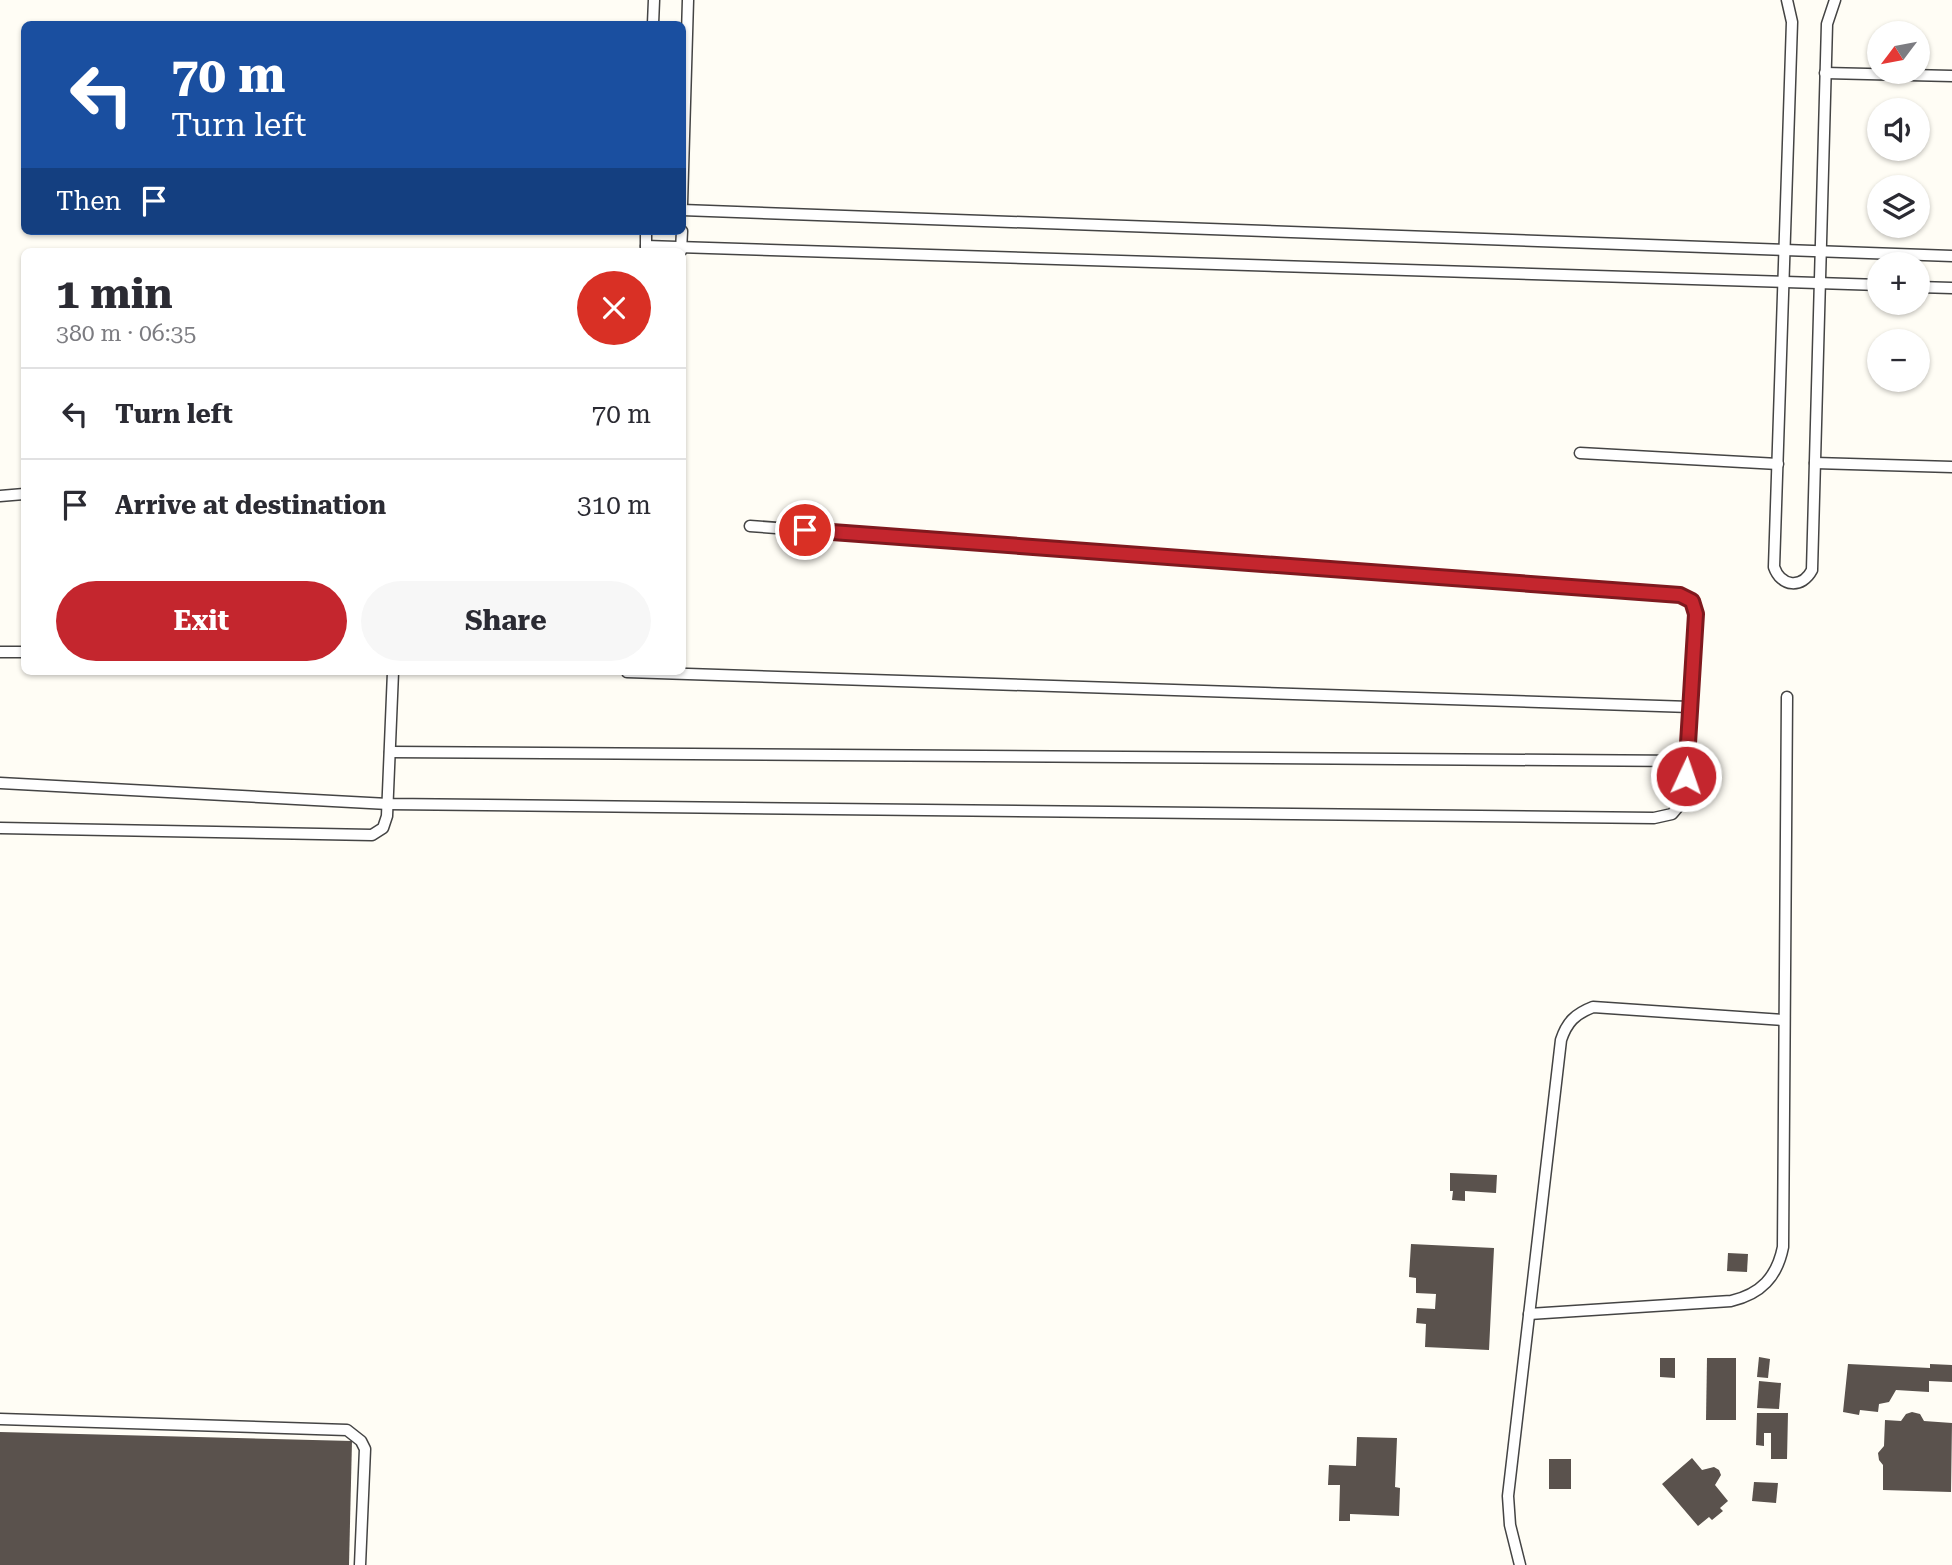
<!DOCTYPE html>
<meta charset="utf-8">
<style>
:root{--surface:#fff;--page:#f7f7f7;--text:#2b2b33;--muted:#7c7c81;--line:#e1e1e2;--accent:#c4262e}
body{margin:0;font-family:"Roboto Serif",serif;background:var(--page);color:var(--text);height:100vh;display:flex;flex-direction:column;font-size:26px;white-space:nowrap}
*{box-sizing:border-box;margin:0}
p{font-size:23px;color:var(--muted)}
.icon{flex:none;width:38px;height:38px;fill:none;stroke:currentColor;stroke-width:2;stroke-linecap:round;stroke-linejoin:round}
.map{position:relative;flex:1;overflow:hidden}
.sheet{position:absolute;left:21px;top:248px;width:665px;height:427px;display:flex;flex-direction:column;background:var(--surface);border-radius:10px;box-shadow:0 2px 5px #0004}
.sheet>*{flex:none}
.hud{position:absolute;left:21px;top:21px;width:665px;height:214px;border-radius:10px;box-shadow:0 2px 5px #0004;background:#1a4fa0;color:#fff;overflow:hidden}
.needle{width:46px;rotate:238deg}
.controls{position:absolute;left:1867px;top:21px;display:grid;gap:14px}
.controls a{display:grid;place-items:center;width:63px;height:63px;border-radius:50%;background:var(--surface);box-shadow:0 2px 5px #0004;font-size:35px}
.pin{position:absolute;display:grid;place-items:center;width:60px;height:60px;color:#fff;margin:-30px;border:4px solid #fff;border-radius:50%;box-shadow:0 2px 7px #0007}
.me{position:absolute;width:77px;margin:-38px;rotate:3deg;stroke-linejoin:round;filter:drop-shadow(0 0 5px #0008)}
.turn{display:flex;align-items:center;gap:24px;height:147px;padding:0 35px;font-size:32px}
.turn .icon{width:91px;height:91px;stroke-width:2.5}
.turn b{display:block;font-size:49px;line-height:60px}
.then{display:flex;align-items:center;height:66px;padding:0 35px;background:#0003;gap:14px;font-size:26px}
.round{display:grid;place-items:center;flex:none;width:74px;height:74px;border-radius:37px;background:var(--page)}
.headline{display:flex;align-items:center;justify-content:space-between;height:119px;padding:0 35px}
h1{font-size:42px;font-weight:700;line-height:52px}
.button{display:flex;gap:14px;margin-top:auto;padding:14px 35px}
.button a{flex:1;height:80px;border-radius:42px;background:var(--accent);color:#fff;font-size:28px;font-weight:700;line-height:80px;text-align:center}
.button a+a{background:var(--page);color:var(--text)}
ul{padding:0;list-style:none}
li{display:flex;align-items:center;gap:21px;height:91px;padding:0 35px;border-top:2px solid var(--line)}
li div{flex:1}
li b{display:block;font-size:26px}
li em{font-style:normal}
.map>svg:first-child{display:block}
.building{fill:#5a524d}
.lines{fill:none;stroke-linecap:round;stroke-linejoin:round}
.service-casing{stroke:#444;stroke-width:13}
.service{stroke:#fff;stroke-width:10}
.route-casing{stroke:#7f191e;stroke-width:18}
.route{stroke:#c4262e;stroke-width:12}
</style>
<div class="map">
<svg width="1952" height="1565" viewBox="0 0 1952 1565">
<rect width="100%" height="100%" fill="#fffdf5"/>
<!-- building -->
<g class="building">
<polygon points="1450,1173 1497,1175 1496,1193 1465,1191 1465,1201 1452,1200 1453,1191 1450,1191"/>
<polygon points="1411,1244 1494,1248 1489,1350 1425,1347 1426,1324 1416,1323 1417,1308 1435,1309 1436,1294 1416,1293 1416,1278 1409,1277"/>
<polygon points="1728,1253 1748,1254 1747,1272 1727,1271"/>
<polygon points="1759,1357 1770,1359 1768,1378 1757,1377"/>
<polygon points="1660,1358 1675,1358 1675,1378 1660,1377"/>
<polygon points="1707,1358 1736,1358 1736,1420 1706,1420"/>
<polygon points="1848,1364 1930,1368 1930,1364 1952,1365 1952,1382 1929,1381 1929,1392 1896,1390 1889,1402 1879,1404 1878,1412 1860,1410 1859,1415 1843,1412"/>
<polygon points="1759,1381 1781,1383 1779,1409 1757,1408"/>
<polygon points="1912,1412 1920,1414 1924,1421 1952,1423 1951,1492 1883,1490 1883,1465 1879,1460 1878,1453 1884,1446 1885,1420 1901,1421 1906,1414"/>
<polygon points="1757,1413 1788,1413 1787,1459 1771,1459 1771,1433 1764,1433 1764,1446 1756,1445"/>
<polygon points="0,1432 352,1441 349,1565 0,1565"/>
<polygon points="1357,1437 1397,1438 1395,1487 1400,1488 1399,1516 1350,1514 1350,1521 1339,1521 1340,1485 1328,1485 1329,1465 1356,1466"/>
<polygon points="1692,1458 1702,1470 1714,1467 1719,1470 1721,1475 1715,1485 1728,1501 1720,1508 1723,1511 1712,1520 1709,1517 1698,1526 1662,1484"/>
<rect x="1549" y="1459" width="22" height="30"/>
<polygon points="1754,1482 1778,1483 1776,1503 1752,1501"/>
</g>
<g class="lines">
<!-- service casing -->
<g class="service-casing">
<g id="service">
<path d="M 1787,0 L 1792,22 L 1774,567 C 1781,587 1802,589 1812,570 L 1827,24 L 1835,0"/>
<polyline points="653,24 654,0"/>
<polyline points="1825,73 1952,76"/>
<polyline points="682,204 688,0"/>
<polyline points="682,210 1952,256"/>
<polyline points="646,246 1880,285"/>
<polyline points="646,251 646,231"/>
<polyline points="681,251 682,231"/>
<polyline points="1918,287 1952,288"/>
<polyline points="1580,453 1778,464"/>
<polyline points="1815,463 1952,467"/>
<polyline points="0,496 24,494"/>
<polyline points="0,652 24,652"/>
<polyline points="627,672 1690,707"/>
<polyline points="390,752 1687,761"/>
<polyline points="0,783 388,804 1654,818 1672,814 1683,801 1696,613 1692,601 1680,595 750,526"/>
<polyline points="0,828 372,835 383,828 387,816 393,672"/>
<path d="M 1529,1314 L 1731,1301 C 1761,1294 1777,1277 1783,1247 L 1787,697"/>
<polyline points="0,1419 347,1430 361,1441 365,1449 360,1565"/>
<path d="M 1520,1565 L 1510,1525 L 1508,1496 L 1561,1040 C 1567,1022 1575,1014 1593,1007 L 1783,1020"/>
</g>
</g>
<!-- service -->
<use href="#service" class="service"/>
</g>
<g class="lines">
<!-- route casing -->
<g class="route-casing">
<polyline id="route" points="805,530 1680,595 1692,601 1696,614 1686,776"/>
</g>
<!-- route -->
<use href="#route" class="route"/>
</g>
</svg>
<div class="controls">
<a><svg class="needle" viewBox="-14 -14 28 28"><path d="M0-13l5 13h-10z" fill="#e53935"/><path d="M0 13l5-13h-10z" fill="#7c7c81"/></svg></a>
<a><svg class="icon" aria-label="sound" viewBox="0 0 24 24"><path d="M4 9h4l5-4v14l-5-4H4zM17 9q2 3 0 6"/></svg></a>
<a><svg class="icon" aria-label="layers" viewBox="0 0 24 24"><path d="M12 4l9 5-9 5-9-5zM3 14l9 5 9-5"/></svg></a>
<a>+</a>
<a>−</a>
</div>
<div class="pin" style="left:805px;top:530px;background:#d93025"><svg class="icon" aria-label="arrive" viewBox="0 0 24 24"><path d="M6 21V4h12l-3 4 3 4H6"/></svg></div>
<svg class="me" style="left:1686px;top:776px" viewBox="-20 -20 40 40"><circle r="17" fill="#c4262e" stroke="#fff" stroke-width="3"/><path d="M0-11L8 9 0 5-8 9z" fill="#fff"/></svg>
<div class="hud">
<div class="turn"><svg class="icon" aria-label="left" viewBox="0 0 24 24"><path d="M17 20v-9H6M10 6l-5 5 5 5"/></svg><div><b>70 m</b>Turn left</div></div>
<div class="then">Then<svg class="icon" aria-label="arrive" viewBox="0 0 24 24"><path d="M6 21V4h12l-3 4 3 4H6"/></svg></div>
</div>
<section class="sheet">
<div class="headline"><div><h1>1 min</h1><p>380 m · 06:35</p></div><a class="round" style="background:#d93025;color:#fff"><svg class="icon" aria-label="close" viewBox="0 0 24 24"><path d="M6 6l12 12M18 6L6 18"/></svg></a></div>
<ul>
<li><svg class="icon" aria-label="left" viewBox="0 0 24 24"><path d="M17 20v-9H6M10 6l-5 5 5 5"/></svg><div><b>Turn left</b></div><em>70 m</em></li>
<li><svg class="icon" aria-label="arrive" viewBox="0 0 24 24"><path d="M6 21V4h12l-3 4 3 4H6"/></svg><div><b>Arrive at destination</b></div><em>310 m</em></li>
</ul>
<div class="button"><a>Exit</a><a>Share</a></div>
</section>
</div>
